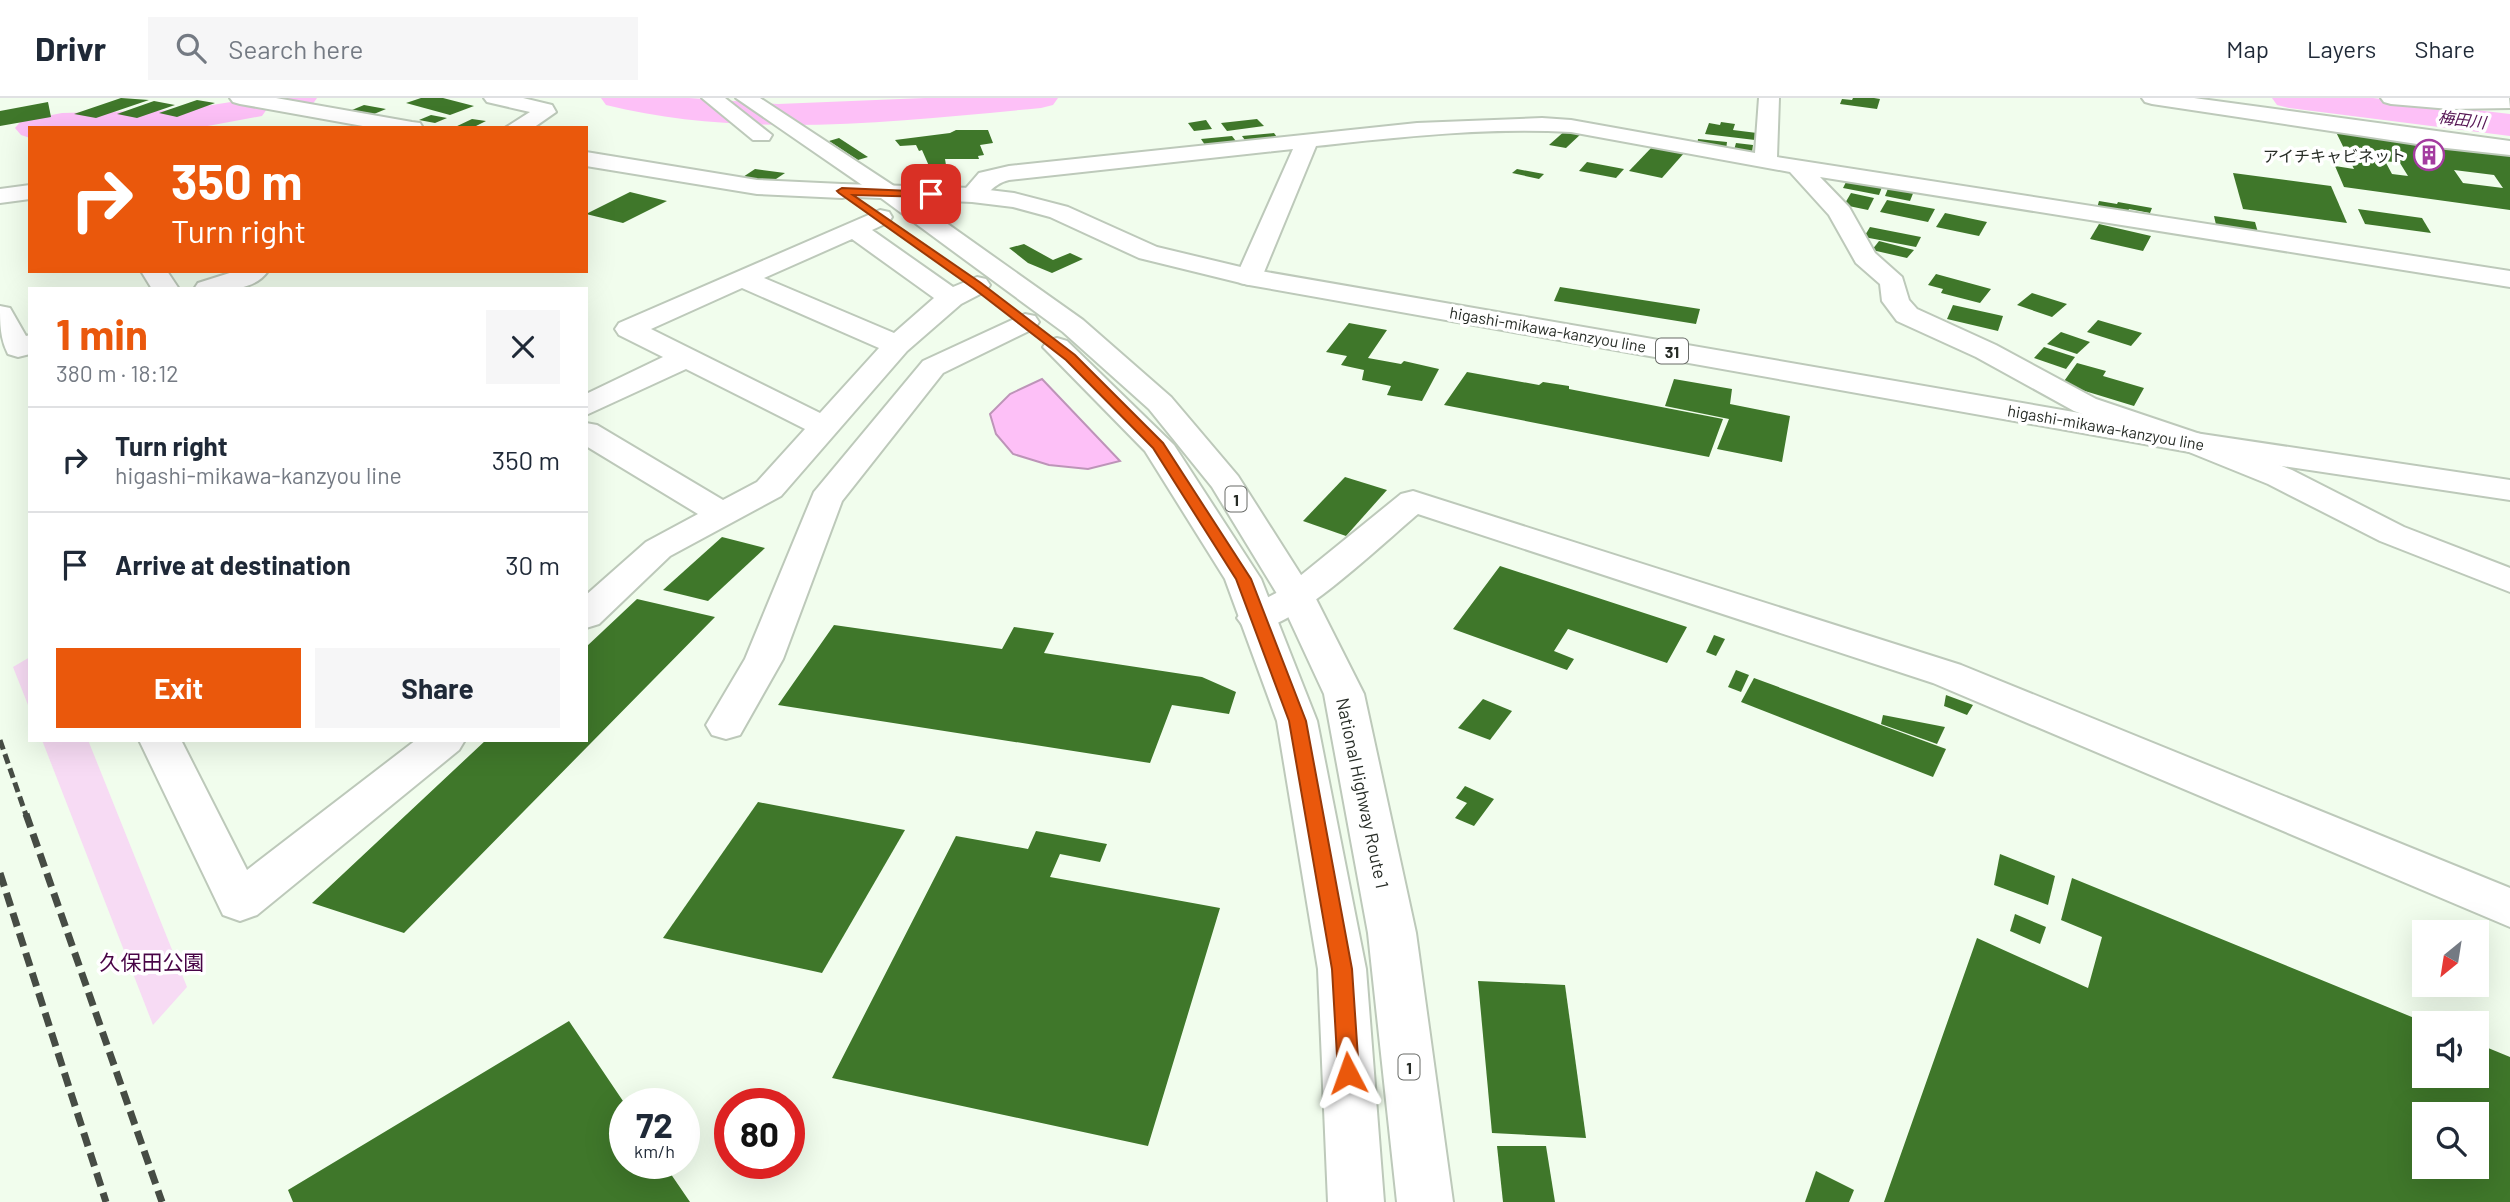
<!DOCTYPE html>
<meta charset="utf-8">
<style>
:root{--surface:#fff;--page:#f6f6f7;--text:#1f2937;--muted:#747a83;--line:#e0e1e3;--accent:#ea580c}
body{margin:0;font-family:Barlow,"Noto Sans JP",sans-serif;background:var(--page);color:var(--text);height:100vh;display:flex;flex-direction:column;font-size:26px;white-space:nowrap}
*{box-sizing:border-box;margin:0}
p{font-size:23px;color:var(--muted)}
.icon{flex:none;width:38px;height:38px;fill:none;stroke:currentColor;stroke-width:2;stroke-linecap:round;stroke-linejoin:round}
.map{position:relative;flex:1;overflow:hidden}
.panel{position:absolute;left:28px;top:189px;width:560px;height:455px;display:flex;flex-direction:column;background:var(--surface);border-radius:0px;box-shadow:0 7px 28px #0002}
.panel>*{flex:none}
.banner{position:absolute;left:28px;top:28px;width:560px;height:147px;border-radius:0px;box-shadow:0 7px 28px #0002;background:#ea580c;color:#fff;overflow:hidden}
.needle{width:46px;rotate:210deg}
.buttons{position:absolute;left:2412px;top:822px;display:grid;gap:14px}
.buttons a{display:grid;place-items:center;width:77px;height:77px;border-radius:0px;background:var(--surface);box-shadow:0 7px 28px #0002;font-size:35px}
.speed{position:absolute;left:609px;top:990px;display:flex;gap:14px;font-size:35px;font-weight:700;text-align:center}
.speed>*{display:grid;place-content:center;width:91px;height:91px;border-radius:50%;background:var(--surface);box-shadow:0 7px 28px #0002;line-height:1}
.speed small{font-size:18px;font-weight:400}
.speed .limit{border:10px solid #d22;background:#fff;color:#111}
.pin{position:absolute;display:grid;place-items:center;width:60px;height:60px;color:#fff;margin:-30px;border-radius:14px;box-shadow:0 4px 10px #0006}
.me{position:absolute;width:77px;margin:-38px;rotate:356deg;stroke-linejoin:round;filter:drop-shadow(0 0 5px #0008)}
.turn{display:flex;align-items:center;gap:24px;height:147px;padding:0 28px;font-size:32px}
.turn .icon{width:91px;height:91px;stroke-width:2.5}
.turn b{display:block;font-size:49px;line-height:60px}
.round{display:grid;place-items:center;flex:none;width:74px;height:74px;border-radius:0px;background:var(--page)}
.summary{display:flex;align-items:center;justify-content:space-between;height:119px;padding:0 28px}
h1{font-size:42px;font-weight:700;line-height:52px;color:var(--accent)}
.primary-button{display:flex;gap:14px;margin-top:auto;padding:14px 28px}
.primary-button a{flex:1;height:80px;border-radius:0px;background:var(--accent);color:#fff;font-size:28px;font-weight:700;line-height:80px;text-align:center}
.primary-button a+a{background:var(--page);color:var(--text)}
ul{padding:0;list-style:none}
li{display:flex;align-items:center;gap:21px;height:105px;padding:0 28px;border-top:2px solid var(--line)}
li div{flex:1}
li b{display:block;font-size:26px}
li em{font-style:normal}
header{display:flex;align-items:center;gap:42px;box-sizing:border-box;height:98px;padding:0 35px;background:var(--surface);border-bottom:2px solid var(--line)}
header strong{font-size:33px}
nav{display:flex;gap:38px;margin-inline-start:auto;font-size:24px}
.search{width:490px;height:63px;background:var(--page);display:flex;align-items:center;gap:18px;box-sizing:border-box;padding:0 24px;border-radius:0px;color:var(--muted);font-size:26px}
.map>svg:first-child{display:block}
.green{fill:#f7dbf4}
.water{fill:#fdc0f7;stroke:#bd94b8;stroke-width:2}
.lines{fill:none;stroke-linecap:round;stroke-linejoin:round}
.river{fill:#fdc0f7;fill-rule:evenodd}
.building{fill:#3f772a;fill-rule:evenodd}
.minor-casing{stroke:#bdc9ba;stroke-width:4}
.major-casing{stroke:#bdc9ba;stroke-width:4}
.highway-casing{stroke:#bdc9ba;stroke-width:4}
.minor{fill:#fff;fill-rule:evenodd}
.major{fill:#fff;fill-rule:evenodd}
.highway{fill:#fff;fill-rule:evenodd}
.rail-far1{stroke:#464c44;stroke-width:5;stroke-dasharray:10 5;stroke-linecap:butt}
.rail{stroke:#464c44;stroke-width:7;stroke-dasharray:14 7;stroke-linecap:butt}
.route{fill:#ea580c;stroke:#983908;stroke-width:2}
.labels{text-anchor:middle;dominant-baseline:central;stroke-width:7;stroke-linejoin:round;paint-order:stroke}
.far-water-label{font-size:16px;font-style:italic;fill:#541352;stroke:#fff}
.far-poi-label{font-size:16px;fill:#272c26;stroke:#fff;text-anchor:end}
.far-street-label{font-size:16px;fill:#272c26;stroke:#fff}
.shield{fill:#fff;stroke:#686b67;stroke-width:2}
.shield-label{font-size:16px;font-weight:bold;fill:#272c26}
.street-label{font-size:18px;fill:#272c26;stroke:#fff}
.near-park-label{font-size:21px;fill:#480446;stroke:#fff}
</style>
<header>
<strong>Drivr</strong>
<div class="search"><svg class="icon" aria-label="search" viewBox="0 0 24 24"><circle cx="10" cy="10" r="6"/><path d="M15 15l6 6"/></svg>Search here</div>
<nav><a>Map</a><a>Layers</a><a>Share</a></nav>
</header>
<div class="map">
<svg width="2510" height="1104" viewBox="0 0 2510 1104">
<rect width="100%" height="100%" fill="#f1fded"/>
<!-- green -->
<g class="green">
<polygon points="30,559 30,612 13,569"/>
<polygon points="42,642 88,642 187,889 153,927"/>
</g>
<!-- water -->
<polygon class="water" points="1042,281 1120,363 1088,371 1049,367 1013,356 996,336 990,316 1010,296"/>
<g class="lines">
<!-- river -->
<g class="river">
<polygon points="271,0 317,0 312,7 286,13 274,10 269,3"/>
<path d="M 601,0 L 689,0 L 778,6 L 925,0 L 1058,0 L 1053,7 L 1041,10 C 898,23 748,42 606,7 Z"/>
<polygon points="2272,0 2373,0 2510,16 2510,38 2289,10 2277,7"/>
<polygon points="250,1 262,4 267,11 262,18 197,30 30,30 30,40 21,37 15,30 21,23 62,15 180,12"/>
</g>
</g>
<!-- building -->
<g class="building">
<polygon points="121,0 149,2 96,20 74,16"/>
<polygon points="421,0 443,0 474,8 450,17 406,5"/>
<polygon points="1853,0 1874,0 1880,1 1877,11 1840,6 1842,1 1852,2"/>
<polygon points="197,2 215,5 177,19 159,15"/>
<polygon points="154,3 175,7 137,20 117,16"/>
<polygon points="48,4 51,19 0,28 0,13"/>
<polygon points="364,7 386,11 374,16 352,12"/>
<polygon points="431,17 447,20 435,25 419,22"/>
<polygon points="472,21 486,23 472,30 453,30"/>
<polygon points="1257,21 1264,28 1227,33 1221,25"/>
<polygon points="1206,22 1212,31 1194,33 1188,25"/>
<polygon points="1721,24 1735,26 1733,32 1757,35 1755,42 1705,36 1709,25 1720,27"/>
<polygon points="1567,31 1583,34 1566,50 1549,47"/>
<polygon points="956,32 988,32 993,45 980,47 984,57 978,58 979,61 945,61 946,67 929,68 922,52 919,53 916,47 900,48 895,42 950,35"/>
<path d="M 2336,34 L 2510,56 L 2510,112 L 2344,89 L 2335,68 L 2354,71 ZM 2385,63 L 2400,65 L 2408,78 L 2392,76 ZM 2454,72 L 2494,77 L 2503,90 L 2463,85 Z"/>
<polygon points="1274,35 1279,42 1247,45 1242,38"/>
<polygon points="1232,38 1239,47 1207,50 1201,41"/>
<polygon points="839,40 868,59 858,62 829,43"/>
<polygon points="1698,41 1727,44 1726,52 1697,49"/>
<polygon points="1736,45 1753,47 1752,54 1734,52"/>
<polygon points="1653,48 1685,54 1662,80 1629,73"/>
<polygon points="1587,64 1624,71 1616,80 1579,73"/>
<polygon points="755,71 785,75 773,83 743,79"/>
<polygon points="1517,71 1544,76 1539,81 1512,75"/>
<polygon points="2233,75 2331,88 2347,125 2243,111"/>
<polygon points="1842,77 1884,84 1879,97 1843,90 1846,84 1839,83"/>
<polygon points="1889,88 1914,93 1910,103 1885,98"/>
<polygon points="630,94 667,103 623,125 586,116"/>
<polygon points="1851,95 1874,100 1868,112 1844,107"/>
<polygon points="1887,102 1935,111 1928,124 1880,114"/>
<polygon points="2099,103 2117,106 2118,104 2152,110 2150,115 2129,111 2127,116 2097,110"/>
<polygon points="2358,111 2422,120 2431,135 2365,126"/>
<polygon points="1945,115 1987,124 1979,138 1936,129"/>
<polygon points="2214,118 2255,124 2259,138 2217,131"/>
<polygon points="2099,126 2151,138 2143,153 2090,141"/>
<polygon points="1870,129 1921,139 1916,149 1864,139"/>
<polygon points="1879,143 1914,152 1907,160 1872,152"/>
<polygon points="1024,146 1053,162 1070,155 1083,161 1052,175 1028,165 1009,150"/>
<polygon points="1936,176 1991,191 1980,205 1941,195 1943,191 1928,187"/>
<polygon points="1560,189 1700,211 1696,226 1554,203"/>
<polygon points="2032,195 2067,206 2052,219 2017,207"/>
<polygon points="1953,207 2003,218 1998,233 1947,221"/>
<polygon points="2098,222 2142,235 2131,248 2087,234"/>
<polygon points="1349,225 1387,232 1368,260 1401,266 1404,263 1439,271 1422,303 1387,297 1391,288 1362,282 1364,272 1341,267 1347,258 1326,254"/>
<polygon points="2061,234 2090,244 2077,256 2047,246"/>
<polygon points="2044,249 2075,259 2066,271 2034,260"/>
<polygon points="2077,265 2106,273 2103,278 2144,290 2134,308 2062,286"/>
<polygon points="1467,274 1539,287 1543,284 1569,288 1569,291 1723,321 1709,359 1444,307"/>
<polygon points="1674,281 1732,291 1730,306 1790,318 1782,364 1717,351 1729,321 1665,308"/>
<polygon points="1345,379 1387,392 1346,438 1303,423"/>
<polygon points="722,439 765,450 708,503 663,492"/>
<polygon points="1500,468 1687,529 1667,565 1568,531 1554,553 1574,561 1567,572 1453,531"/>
<polygon points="637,501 715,519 404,835 312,805 486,642 586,642 586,549"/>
<polygon points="834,527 1002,551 1014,529 1054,535 1044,555 1202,579 1236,594 1229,616 1172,607 1150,665 778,607"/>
<polygon points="1714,537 1725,541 1716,558 1706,554"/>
<polygon points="1736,572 1749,577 1741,594 1728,589"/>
<polygon points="1754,580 1946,651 1933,679 1741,604"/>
<polygon points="1946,597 1973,607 1967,617 1944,608"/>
<polygon points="1483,601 1512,613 1490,642 1458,630"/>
<polygon points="1883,617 1945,629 1937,646 1881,626"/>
<polygon points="1465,688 1494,701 1474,728 1455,720 1467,705 1456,700"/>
<polygon points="758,704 905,732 822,875 663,840"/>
<polygon points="1036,733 1107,746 1100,764 1060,756 1050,779 1220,810 1148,1048 832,980 956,738 1028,751"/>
<polygon points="2000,756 2055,778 2048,807 1994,787"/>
<path d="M 2072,780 L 2429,926 L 2424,926 L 2424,978 L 2476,978 L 2476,945 L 2510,959 L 2510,1104 L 1884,1104 L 1977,840 L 2088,890 L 2102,839 L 2061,822 ZM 2424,1017 L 2476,1017 L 2476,1069 L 2424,1069 Z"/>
<polygon points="2015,816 2046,829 2040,846 2010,833"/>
<polygon points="2413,853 2424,857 2424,882 2413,878"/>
<polygon points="1478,883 1565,887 1586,1040 1492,1035"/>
<polygon points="569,923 625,1006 625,1066 664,1066 690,1104 293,1104 288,1092"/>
<polygon points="1497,1048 1546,1048 1555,1104 1503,1104"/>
<polygon points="1816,1073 1854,1092 1849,1104 1805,1104"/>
</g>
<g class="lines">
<!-- minor casing -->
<g class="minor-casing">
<g id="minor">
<polygon points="230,0 276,0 412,24 420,25 423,30 374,30 240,6 233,4"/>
<polygon points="484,0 523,0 552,7 556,14 533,30 505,30 530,14 487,4"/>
<path d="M 1759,0 L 1779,0 L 1777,59 L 2510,173 L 2510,189 L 1820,79 L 1849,109 L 1875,155 L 1902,179 L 1909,202 L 1917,211 L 1996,247 L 2096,301 L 2206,338 L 2292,372 L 2404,429 L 2510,470 L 2510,494 L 2380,443 L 2268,386 L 2184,352 L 2074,313 L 1976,259 L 1897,223 L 1882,203 L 1880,186 L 1856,165 L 1829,117 L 1790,74 L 1571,34 C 1486,29 1400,39 1316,48 L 1262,179 L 1258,185 L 1249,187 L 1240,185 L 1236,179 L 1293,51 L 1009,82 C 987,87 986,108 964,102 L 960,97 L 979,75 L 1009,68 L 1417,25 L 1542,20 L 1571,22 L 1755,55 Z"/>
<polygon points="2142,0 2194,0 2510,43 2510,57 2437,49 2152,6 2145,4"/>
<polygon points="2381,0 2509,0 2510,10 2450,11 2391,6 2384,4"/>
<polygon points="586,54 757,82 842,86 850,88 854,93 850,98 842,100 757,96 586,68"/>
<polygon points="30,87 30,101 0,105 0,91"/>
<path d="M 880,112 L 889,114 L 892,119 L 889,124 L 872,132 L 953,189 L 977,179 L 986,181 L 990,187 L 986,193 L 961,206 L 907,253 L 781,398 L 670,458 L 599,526 L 586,530 L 586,497 L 646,444 L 698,416 L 586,348 L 586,325 L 597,327 L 723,402 L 757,384 L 805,331 L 686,271 L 586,317 L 586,296 L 663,259 L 619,237 L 615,231 L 619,225 ZM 852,141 L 934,200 L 894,235 L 764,180 ZM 742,190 L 879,250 L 820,315 L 651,231 Z"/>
<polygon points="141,173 167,173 179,191 152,191"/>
<path d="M 236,173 L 268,173 C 252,196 218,191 194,191 L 198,185 Z"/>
<path d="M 0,208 L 10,210 L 26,238 L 30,237 L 30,256 L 18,259 L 8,256 C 0,241 0,225 0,208 Z"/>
<polygon points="1025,216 1035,218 1039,224 1035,230 943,275 842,403 783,561 740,637 726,641 712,637 706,627 745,561 814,394 923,263"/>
<path d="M 1413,393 L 1961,567 L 2510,790 L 2510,829 L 1933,585 L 1418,416 C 1383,445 1301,525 1259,531 C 1253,532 1248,530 1243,528 L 1237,520 L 1243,512 L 1284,491 L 1401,396 Z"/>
<polygon points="139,642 181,642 247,772 416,642 465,642 459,652 257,817 240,823 223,817"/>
</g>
</g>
<!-- major casing -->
<g class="major-casing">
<polygon id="major" points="842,86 972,90 1014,95 1068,109 1157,149 1249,171 2195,335 2510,382 2510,402 2195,355 1249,187 1139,160 1050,119 1013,109 972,104 834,98 830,93 834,88"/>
</g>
<!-- highway casing -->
<g class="highway-casing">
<g id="highway">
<polygon points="702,0 725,0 772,37 769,42 753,42"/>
<polygon points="736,0 760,0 897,90 1083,222 1171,299 1238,378 1315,499 1364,596 1416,835 1453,1104 1397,1104 1368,835 1324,596 1279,499 1212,389 1149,311 1063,234 881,100"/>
<polygon points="1057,240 1067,243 1174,347 1261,481 1317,623 1366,871 1384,1104 1328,1104 1318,871 1277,623 1225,481 1145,353 1043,249 1047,243"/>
</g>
</g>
<!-- minor -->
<use href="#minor" class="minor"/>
<!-- major -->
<use href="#major" class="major"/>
<!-- highway -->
<use href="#highway" class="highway"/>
<!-- rail-far1 -->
<polyline class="rail-far1" points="0,642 26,717"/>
<!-- rail -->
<g class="rail">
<polyline points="26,716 162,1104"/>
<polyline points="0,775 106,1104"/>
</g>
</g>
<!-- route -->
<polygon class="route" points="842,90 934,94 934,98 931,99 853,97 981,185 1075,257 1163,345 1251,481 1306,623 1352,871 1359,975 1356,981 1348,984 1341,981 1338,975 1332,871 1289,623 1236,481 1153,350 1066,262 973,190 839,95 837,93"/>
<!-- icons -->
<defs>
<g id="building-ring" transform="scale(1.575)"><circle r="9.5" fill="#fff" stroke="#a43ca0" stroke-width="1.5"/><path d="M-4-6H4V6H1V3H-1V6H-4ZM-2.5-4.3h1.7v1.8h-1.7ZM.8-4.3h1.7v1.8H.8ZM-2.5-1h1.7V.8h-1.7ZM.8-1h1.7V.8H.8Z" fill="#a43ca0"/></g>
</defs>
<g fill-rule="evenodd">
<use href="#building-ring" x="2429" y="57"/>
</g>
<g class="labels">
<!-- far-water labels -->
<g class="far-water-label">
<text transform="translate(2462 21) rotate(7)">梅田川</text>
</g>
<!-- far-poi labels -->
<g class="far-poi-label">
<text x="2406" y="57">アイチキャビネット</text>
</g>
<!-- far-street labels -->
<g class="far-street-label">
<text transform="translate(1548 231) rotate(10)">higashi-mikawa-kanzyou line</text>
<text transform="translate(2106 329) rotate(10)">higashi-mikawa-kanzyou line</text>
</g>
<!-- shield labels -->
<g class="shield">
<rect x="1656" y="240.5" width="32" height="25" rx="5"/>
<rect x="1225.5" y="388.5" width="21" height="25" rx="5"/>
<rect x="1398.5" y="956.5" width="21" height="25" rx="5"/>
</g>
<g class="shield-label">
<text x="1672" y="253">31</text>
<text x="1236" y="401">1</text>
<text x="1409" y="969">1</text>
</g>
<!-- street labels -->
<g class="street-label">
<text transform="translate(1363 695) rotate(78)">National Highway Route 1</text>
</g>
<!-- near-park labels -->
<g class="near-park-label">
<text x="152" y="863">久保田公園</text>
</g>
</g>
</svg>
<div class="buttons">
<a><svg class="needle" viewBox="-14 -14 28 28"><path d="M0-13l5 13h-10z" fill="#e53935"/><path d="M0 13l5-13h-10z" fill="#747a83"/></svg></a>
<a><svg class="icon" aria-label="sound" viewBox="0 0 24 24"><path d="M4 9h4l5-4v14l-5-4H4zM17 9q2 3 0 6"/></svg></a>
<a><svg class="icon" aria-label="search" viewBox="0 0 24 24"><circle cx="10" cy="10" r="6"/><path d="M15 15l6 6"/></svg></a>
</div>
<div class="speed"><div>72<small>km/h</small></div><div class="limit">80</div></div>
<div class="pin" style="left:931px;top:96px;background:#d93025"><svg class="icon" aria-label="arrive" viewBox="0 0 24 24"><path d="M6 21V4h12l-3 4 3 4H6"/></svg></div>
<svg class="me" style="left:1348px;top:975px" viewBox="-20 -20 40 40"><path d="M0-17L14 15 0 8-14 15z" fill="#ea580c" stroke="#fff" stroke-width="4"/></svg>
<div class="banner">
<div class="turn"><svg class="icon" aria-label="right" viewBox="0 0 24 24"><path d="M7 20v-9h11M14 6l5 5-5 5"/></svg><div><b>350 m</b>Turn right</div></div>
</div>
<section class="panel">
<div class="summary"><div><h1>1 min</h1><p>380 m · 18:12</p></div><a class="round"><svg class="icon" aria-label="close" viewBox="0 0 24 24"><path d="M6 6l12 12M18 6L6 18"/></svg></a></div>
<ul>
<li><svg class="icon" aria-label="right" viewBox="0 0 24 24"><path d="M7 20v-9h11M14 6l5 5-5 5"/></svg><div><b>Turn right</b><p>higashi-mikawa-kanzyou line</p></div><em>350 m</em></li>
<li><svg class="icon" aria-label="arrive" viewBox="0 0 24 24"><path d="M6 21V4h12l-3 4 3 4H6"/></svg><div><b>Arrive at destination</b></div><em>30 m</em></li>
</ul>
<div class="primary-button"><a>Exit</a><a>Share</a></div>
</section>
</div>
